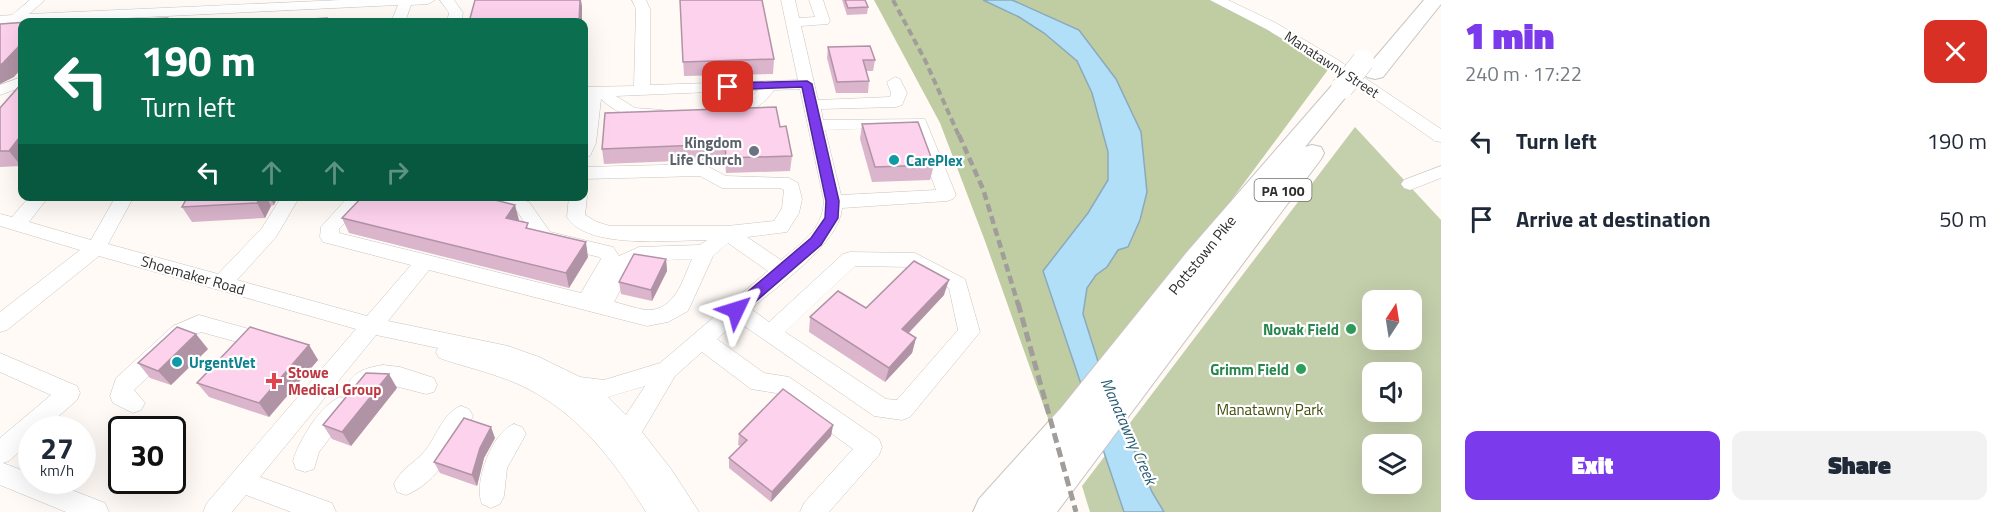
<!DOCTYPE html>
<meta charset="utf-8">
<style>
:root{--surface:#fff;--page:#f2f2f3;--text:#1f2937;--muted:#747a83;--accent:#7c3aed}
body{margin:0;font-family:"Titillium Web",sans-serif;background:var(--page);color:var(--text);height:100vh;display:flex;flex-direction:column;font-size:22px;white-space:nowrap}
*{box-sizing:border-box;margin:0}
p{font-size:20px;color:var(--muted)}
.icon{flex:none;width:33px;height:33px;fill:none;stroke:currentColor;stroke-width:2;stroke-linecap:round;stroke-linejoin:round}
.map{position:relative;flex:1;overflow:hidden}
.drawer{display:flex;flex-direction:column;background:var(--surface);width:570px}
.drawer>*{flex:none}
.top-card{position:absolute;left:18px;top:18px;width:570px;height:183px;border-radius:12px;box-shadow:0 6px 24px #0002;background:#0b6e4f;color:#fff;overflow:hidden}
.needle{width:39px;rotate:12deg}
.tools{position:absolute;left:1362px;top:290px;display:grid;gap:12px}
.tools a{display:grid;place-items:center;width:60px;height:60px;border-radius:12px;background:var(--surface);box-shadow:0 6px 24px #0002;font-size:30px}
.speed{position:absolute;left:18px;top:416px;display:flex;gap:12px;font-size:30px;font-weight:700;text-align:center}
.speed>*{display:grid;place-content:center;width:78px;height:78px;border-radius:50%;background:var(--surface);box-shadow:0 6px 24px #0002;line-height:1}
.speed small{font-size:15px;font-weight:400}
.speed .limit{border:3px solid #111;border-radius:9px;background:#fff;color:#111}
.pin{position:absolute;display:grid;place-items:center;width:51px;height:51px;color:#fff;margin:-26px;border-radius:12px;box-shadow:0 3px 9px #0006}
.me{position:absolute;width:66px;margin:-33px;rotate:49deg;stroke-linejoin:round;filter:drop-shadow(0 0 4px #0008)}
.turn{display:flex;align-items:center;gap:21px;height:126px;padding:0 24px;font-size:27px}
.turn .icon{width:78px;height:78px;stroke-width:2.5}
.turn b{display:block;font-size:42px;line-height:51px}
.lanes{display:flex;align-items:center;height:57px;padding:0 24px;background:#0003;justify-content:center;gap:30px;direction:ltr}
.lanes .off{opacity:.35}
.round{display:grid;place-items:center;flex:none;width:63px;height:63px;border-radius:12px;background:var(--page)}
.summary{display:flex;align-items:center;justify-content:space-between;height:102px;padding:0 24px}
h1{font-size:36px;font-weight:800;line-height:45px;color:var(--accent)}
.button{display:flex;gap:12px;margin-top:auto;padding:12px 24px}
.button a{flex:1;height:69px;border-radius:12px;background:var(--accent);color:#fff;font-size:24px;font-weight:800;line-height:69px;text-align:center}
.button a+a{background:var(--page);color:var(--text)}
ul{padding:0;list-style:none}
li{display:flex;align-items:center;gap:18px;height:78px;padding:0 24px}
li div{flex:1}
li b{display:block;font-size:22px}
li em{font-style:normal}
main{display:flex;flex:1;min-height:0}
.map>svg:first-child{display:block}
.green{fill:#c3ceab;fill-rule:evenodd}
.forest{fill:#c0cca2}
.water{fill:#b1dff8;stroke:#8aaabb;stroke-width:1.5}
.lines{fill:none;stroke-linecap:round;stroke-linejoin:round}
.minor-casing{stroke:#c9c4c0;stroke-width:1}
.highway-casing{stroke:#c9c4c0;stroke-width:2}
.minor{fill:#fff;fill-rule:evenodd}
.highway{fill:#fff;fill-rule:evenodd}
.rail-far2{stroke:#a09d9a;stroke-width:4;stroke-dasharray:7 4;stroke-linecap:butt}
.rail-far1{stroke:#a09d9a;stroke-width:4.5;stroke-dasharray:8 4.5;stroke-linecap:butt}
.rail{stroke:#a09d9a;stroke-width:5;stroke-dasharray:10 5;stroke-linecap:butt}
.highway-bridge-casing{stroke:#c9c4c0;stroke-width:23;stroke-linecap:butt}
.highway-bridge{stroke:#fff;stroke-width:22}
.wall{fill:#dab5cc}
.shaded-wall{fill:#b193a6}
.building{fill:#fdd2ed;stroke:#b193a6;stroke-width:1.5}
.route{fill:#7c3aed;stroke:#51269a;stroke-width:1.5}
.worship-dot{fill:#6b7280;stroke:#fff;stroke-width:2}
.culture-dot{fill:#0f9aa8;stroke:#fff;stroke-width:2}
.leisure-dot{fill:#2e9e5b;stroke:#fff;stroke-width:2}
.health-dot{fill:#e0444e;stroke:#fff;stroke-width:2}
.labels{text-anchor:middle;dominant-baseline:central;stroke-width:4.5;stroke-linejoin:round;paint-order:stroke}
.far-street-label{font-size:14px;fill:#302e2d;stroke:#fff}
.shield{fill:#fff;stroke:#6e6d6c;stroke-width:1.5}
.shield-label{font-size:14px;font-weight:bold;fill:#302e2d}
.worship-label{font-size:15px;font-weight:bold;fill:#5b616d;stroke:#fff;text-anchor:end}
.culture-label{font-size:15px;font-weight:bold;fill:#0d838f;stroke:#fff;text-anchor:start}
.street-label{font-size:15px;fill:#302e2d;stroke:#fff}
.leisure-label{font-size:15px;font-weight:bold;fill:#27864d;stroke:#fff;text-anchor:end}
.health-label{font-size:15px;font-weight:bold;fill:#be3a42;stroke:#fff;text-anchor:start}
.park-label{font-size:15px;fill:#424f0c;stroke:#fff}
.water-label{font-size:16px;font-style:italic;fill:#1e556f;stroke:#fff}
</style>
<main>
<div class="map">
<svg width="1441" height="512" viewBox="0 0 1441 512">
<rect width="100%" height="100%" fill="#fffaf6"/>
<!-- green -->
<path class="green" d="M 1355,127 L 1441,220 L 1441,512 L 1090,512 L 1082,486 ZM 1372,300 L 1412,300 L 1412,339 L 1372,339 ZM 1372,372 L 1412,372 L 1412,411 L 1372,411 ZM 1372,444 L 1412,444 L 1412,483 L 1372,483 Z"/>
<!-- forest -->
<polygon class="forest" points="874,0 1211,0 1333,63 1055,438 985,241 940,123"/>
<!-- water -->
<polygon class="water" points="983,0 1012,0 1079,30 1116,79 1141,132 1147,192 1140,220 1128,247 1118,250 1107,267 1096,275 1087,288 1083,314 1102,374 1152,492 1164,512 1124,512 1043,271 1088,213 1108,180 1108,152 1092,93 1077,61 1044,33 1019,17"/>
<g class="lines">
<!-- minor casing -->
<g class="minor-casing">
<g id="minor">
<polygon points="30,0 45,0 29,14 341,0 435,0 428,4 411,5 405,22 391,22 398,5 0,24 0,16 12,15"/>
<polygon points="440,0 454,0 463,13 461,22 447,22 449,13"/>
<path d="M 632,0 L 646,0 L 650,9 L 650,85 L 798,80 L 781,0 L 795,0 L 799,18 L 815,17 L 809,0 L 823,0 L 830,21 L 828,24 L 801,26 L 818,100 L 890,97 L 891,93 L 887,82 L 895,77 L 900,79 L 907,93 L 902,105 L 896,107 L 821,109 L 823,120 L 925,119 L 956,195 L 953,199 L 947,201 L 842,208 C 840,243 777,286 751,309 L 769,322 L 843,254 L 850,252 L 915,253 L 965,279 L 980,332 L 910,417 L 902,420 L 874,416 L 737,321 L 717,339 L 764,373 L 789,377 L 879,439 L 882,447 L 879,455 L 829,512 L 800,512 L 804,503 L 853,449 L 776,393 L 751,389 L 702,352 L 675,376 L 642,432 L 671,469 L 699,512 L 646,512 C 613,459 576,410 518,384 C 493,373 465,367 439,358 L 436,352 L 438,348 L 376,335 L 260,477 L 332,503 L 336,512 L 291,512 L 246,495 L 232,512 L 203,512 L 207,503 L 356,329 L 99,256 L 7,330 L 0,332 L 0,312 L 80,250 L 0,226 L 0,214 L 12,217 L 30,196 L 49,196 L 29,222 L 91,240 L 116,196 L 134,196 L 108,244 L 218,274 L 262,228 L 282,196 L 300,196 L 276,237 L 237,280 L 367,316 L 411,265 L 323,242 L 320,237 L 321,227 L 349,196 L 369,196 L 339,229 L 339,233 L 581,293 L 601,259 L 599,257 L 537,242 L 517,211 L 478,200 L 475,196 L 510,196 L 529,202 L 550,232 L 613,247 L 619,256 L 639,247 L 700,245 L 707,240 C 672,240 587,250 567,217 L 569,196 L 584,196 L 584,192 L 587,196 L 585,215 L 597,222 L 610,226 L 727,226 L 774,221 L 782,208 L 784,190 L 780,188 L 722,188 L 700,176 L 584,179 L 584,167 L 703,164 L 726,176 L 789,178 L 798,183 L 802,199 L 799,213 L 787,232 L 747,237 L 781,260 C 802,242 822,231 824,201 L 800,89 L 774,90 C 761,109 740,119 716,113 L 714,110 L 716,107 L 745,102 L 758,90 L 616,96 L 635,108 L 663,110 L 665,113 L 663,116 C 639,122 618,115 601,99 L 596,143 L 590,156 L 584,157 L 586,97 L 584,97 L 584,87 L 634,86 L 636,9 ZM 913,127 L 936,190 L 841,195 L 825,130 ZM 728,243 L 768,271 L 660,363 L 604,380 L 580,377 L 539,357 L 508,346 L 388,321 L 429,270 L 647,326 L 668,322 L 688,311 L 713,256 ZM 692,259 C 683,279 675,311 647,310 C 636,309 624,304 614,302 L 634,264 L 641,261 ZM 855,266 L 912,267 L 949,288 L 958,330 L 897,400 L 886,399 L 785,332 ZM 645,386 L 626,415 L 608,397 Z"/>
<polygon points="1210,0 1228,0 1276,23 1338,60 1441,129 1441,142 1435,141 1328,66 1266,29"/>
<polygon points="22,77 22,87 0,95 0,85"/>
<polygon points="1441,166 1441,178 1410,190 1404,188 1401,184 1404,180"/>
<polygon points="199,315 256,331 259,337 256,343 248,345 201,332 189,338 134,390 145,403 141,410 133,413 113,403 110,396 116,378 173,326"/>
<polygon points="0,353 77,386 80,393 77,400 44,429 32,429 32,440 9,461 3,463 32,474 32,480 46,480 105,503 109,512 66,512 0,485 0,438 51,395 0,372"/>
<path d="M 383,365 L 400,367 L 434,378 L 437,385 L 434,392 L 426,394 L 383,383 L 359,393 L 351,391 L 348,384 C 354,371 369,367 383,365 Z"/>
<path d="M 340,397 L 348,400 L 352,407 L 348,414 L 319,452 L 314,469 L 305,472 L 296,469 L 293,461 C 298,442 321,404 340,397 Z"/>
<path d="M 461,406 L 469,409 L 473,416 C 459,444 436,484 406,495 L 397,492 L 394,484 C 400,470 413,464 423,453 C 436,439 442,413 461,406 Z"/>
<path d="M 514,424 L 522,427 L 526,434 L 507,468 L 504,496 L 500,504 L 491,508 L 482,504 C 473,483 492,432 514,424 Z"/>
</g>
</g>
<!-- highway casing -->
<g class="highway-casing">
<g id="highway">
<polygon points="1424,0 1441,0 1441,4 1383,77 1375,79 1367,77 1364,72 1367,67"/>
<polygon points="1342,81 1350,83 1353,88 1305,147 1312,145 1321,147 1324,153 1321,159 1057,512 973,512 979,499 1061,408 1187,252 1334,83"/>
</g>
</g>
<!-- minor -->
<use href="#minor" class="minor"/>
<!-- highway -->
<use href="#highway" class="highway"/>
<!-- rail-far2 -->
<polyline class="rail-far2" points="893,0 925,60 959,136"/>
<!-- rail-far1 -->
<polyline class="rail-far1" points="959,135 983,189 1018,304"/>
<!-- rail -->
<polyline class="rail" points="1018,303 1076,512"/>
<!-- highway-bridge casing -->
<g class="highway-bridge-casing">
<polyline id="highway-bridge" points="1342,88 1363,61"/>
</g>
<!-- highway-bridge -->
<use href="#highway-bridge" class="highway-bridge"/>
</g>
<!-- wall -->
<g class="wall">
<polygon points="680,0 774,59 773,74 684,76"/>
<polygon points="842,0 865,0 868,7 867,14 847,15"/>
<polygon points="828,47 875,60 873,71 866,71 869,81 868,93 836,93 827,58"/>
<polygon points="22,83 22,164 21,166 0,167 0,108"/>
<polygon points="862,124 934,165 930,180 872,182 860,139"/>
<polygon points="780,127 792,156 790,171 726,173 725,159 604,164 602,149"/>
<polygon points="188,196 278,196 274,205 271,206 265,218 192,222 182,207"/>
<polygon points="342,218 519,220 519,221 529,229 588,257 569,288 349,233"/>
<polygon points="666,259 667,271 652,301 621,294 619,282"/>
<polygon points="944,295 909,333 916,338 912,353 885,382 809,332 810,317"/>
<polygon points="309,345 318,360 269,417 209,397 197,383"/>
<polygon points="208,349 171,385 150,378 138,363"/>
<polygon points="397,388 351,446 332,439 323,425"/>
<polygon points="833,425 831,436 771,502 729,468 729,458 741,446 738,445 739,434"/>
<polygon points="495,438 484,458 477,486 440,473 434,462"/>
</g>
<!-- shaded-wall -->
<g class="shaded-wall">
<polygon points="580,0 581,0 582,6 582,22 579,22"/>
<polygon points="167,18 169,22 163,22"/>
<polygon points="22,43 22,68 14,77 0,84 0,65"/>
<polygon points="22,134 22,164 21,166 9,151"/>
<polygon points="260,196 266,196 271,206 265,218 257,203"/>
<polygon points="269,196 278,196 274,205"/>
<polygon points="515,205 519,220 510,233 506,218"/>
<polygon points="586,242 588,257 569,288 566,273"/>
<polygon points="666,259 667,271 652,301 651,290"/>
<polygon points="949,280 944,295 898,344 902,329"/>
<polygon points="196,334 208,349 171,385 158,371"/>
<polygon points="916,338 912,353 885,382 889,368"/>
<polygon points="309,345 318,360 269,417 259,403"/>
<polygon points="389,374 397,388 351,446 342,432"/>
<polygon points="833,425 831,436 771,502 772,492"/>
<polygon points="491,427 495,438 484,458 477,486 472,475 480,448"/>
</g>
<!-- building -->
<g class="building">
<polygon points="475,0 580,0 579,22 469,22"/>
<polygon points="680,0 762,0 774,59 683,62"/>
<polygon points="845,0 865,0 868,7 848,8"/>
<polygon points="167,18 163,22 77,22 78,22"/>
<polygon points="327,18 326,22 333,22 293,22 294,20"/>
<polygon points="43,21 42,22 22,22 22,43 3,63 0,65 0,24"/>
<polygon points="870,46 875,60 863,60 869,81 837,82 828,47"/>
<polygon points="22,83 22,134 9,151 0,151 0,108"/>
<polygon points="776,107 780,127 786,126 792,156 726,158 725,144 602,149 605,113"/>
<polygon points="918,122 934,165 875,167 862,124"/>
<polygon points="188,196 260,196 257,203 182,207"/>
<polygon points="363,196 479,196 515,205 506,218 528,223 526,228 586,242 566,273 342,218"/>
<polygon points="634,254 666,259 651,290 619,282"/>
<polygon points="914,261 949,280 902,329 916,338 889,368 810,317 838,291 866,308"/>
<polygon points="177,327 196,334 158,371 138,363"/>
<polygon points="250,327 309,345 259,403 197,383"/>
<polygon points="366,373 389,374 342,432 323,425"/>
<polygon points="783,389 833,425 772,492 729,458 747,440 739,434"/>
<polygon points="464,418 491,427 480,448 472,475 434,462"/>
</g>
<!-- route -->
<polygon class="route" points="807,81 812,84 839,201 838,218 821,245 741,314 731,314 729,310 731,306 811,238 825,218 826,201 802,87 728,90 722,87 728,83"/>
<!-- markers -->
<circle class="worship-dot" cx="754" cy="151" r="6"/>
<g class="culture-dot">
<circle cx="894" cy="160" r="6"/>
<circle cx="177" cy="362" r="6"/>
</g>
<g class="leisure-dot">
<circle cx="1351" cy="329" r="6"/>
<circle cx="1301" cy="369" r="6"/>
</g>
<path class="health-dot" d="M271 372h6v6h6v6h-6v6h-6v-6h-6v-6h6z"/>
<g class="labels">
<!-- far-street labels -->
<g class="far-street-label">
<text transform="translate(1332 64) rotate(33)">Manatawny Street</text>
</g>
<!-- shield labels -->
<rect class="shield" x="1254.5" y="179" width="57" height="22" rx="4.5"/>
<g class="shield-label">
<text x="1283" y="190">PA 100</text>
</g>
<!-- worship labels -->
<g class="worship-label">
<text x="742" y="142">Kingdom<tspan x="742" dy="17">Life Church</tspan></text>
</g>
<!-- culture labels -->
<g class="culture-label">
<text x="906" y="160">CarePlex</text>
<text x="189" y="362">UrgentVet</text>
</g>
<!-- street labels -->
<g class="street-label">
<text transform="translate(1202 255) rotate(-51)">Pottstown Pike</text>
<text transform="translate(193 275) rotate(16)">Shoemaker Road</text>
</g>
<!-- leisure labels -->
<g class="leisure-label">
<text x="1339" y="329">Novak Field</text>
<text x="1289" y="369">Grimm Field</text>
</g>
<!-- health labels -->
<g class="health-label">
<text x="288" y="372">Stowe<tspan x="288" dy="17">Medical Group</tspan></text>
</g>
<!-- park labels -->
<g class="park-label">
<text x="1270" y="409">Manatawny Park</text>
</g>
<!-- water labels -->
<g class="water-label">
<text transform="translate(1129 431) rotate(66)">Manatawny Creek</text>
</g>
</g>
</svg>
<div class="tools">
<a><svg class="needle" viewBox="-14 -14 28 28"><path d="M0-13l5 13h-10z" fill="#e53935"/><path d="M0 13l5-13h-10z" fill="#747a83"/></svg></a>
<a><svg class="icon" aria-label="sound" viewBox="0 0 24 24"><path d="M4 9h4l5-4v14l-5-4H4zM17 9q2 3 0 6"/></svg></a>
<a><svg class="icon" aria-label="layers" viewBox="0 0 24 24"><path d="M12 4l9 5-9 5-9-5zM3 14l9 5 9-5"/></svg></a>
</div>
<div class="speed"><div>27<small>km/h</small></div><div class="limit">30</div></div>
<div class="pin" style="left:728px;top:87px;background:#d93025"><svg class="icon" aria-label="arrive" viewBox="0 0 24 24"><path d="M6 21V4h12l-3 4 3 4H6"/></svg></div>
<svg class="me" style="left:736px;top:310px" viewBox="-20 -20 40 40"><path d="M0-17L14 15 0 8-14 15z" fill="#7c3aed" stroke="#fff" stroke-width="4"/></svg>
<div class="top-card">
<div class="turn"><svg class="icon" aria-label="left" viewBox="0 0 24 24"><path d="M17 20v-9H6M10 6l-5 5 5 5"/></svg><div><b>190 m</b>Turn left</div></div>
<div class="lanes"><svg class="icon" aria-label="left" viewBox="0 0 24 24"><path d="M17 20v-9H6M10 6l-5 5 5 5"/></svg><svg class="icon off" aria-label="ahead" viewBox="0 0 24 24"><path d="M12 20V5M6 11l6-6 6 6"/></svg><svg class="icon off" aria-label="ahead" viewBox="0 0 24 24"><path d="M12 20V5M6 11l6-6 6 6"/></svg><svg class="icon off" aria-label="right" viewBox="0 0 24 24"><path d="M7 20v-9h11M14 6l5 5-5 5"/></svg></div>
</div>
</div>
<section class="drawer">
<div class="summary"><div><h1>1 min</h1><p>240 m · 17:22</p></div><a class="round" style="background:#d93025;color:#fff"><svg class="icon" aria-label="close" viewBox="0 0 24 24"><path d="M6 6l12 12M18 6L6 18"/></svg></a></div>
<ul>
<li><svg class="icon" aria-label="left" viewBox="0 0 24 24"><path d="M17 20v-9H6M10 6l-5 5 5 5"/></svg><div><b>Turn left</b></div><em>190 m</em></li>
<li><svg class="icon" aria-label="arrive" viewBox="0 0 24 24"><path d="M6 21V4h12l-3 4 3 4H6"/></svg><div><b>Arrive at destination</b></div><em>50 m</em></li>
</ul>
<div class="button"><a>Exit</a><a>Share</a></div>
</section>
</main>
